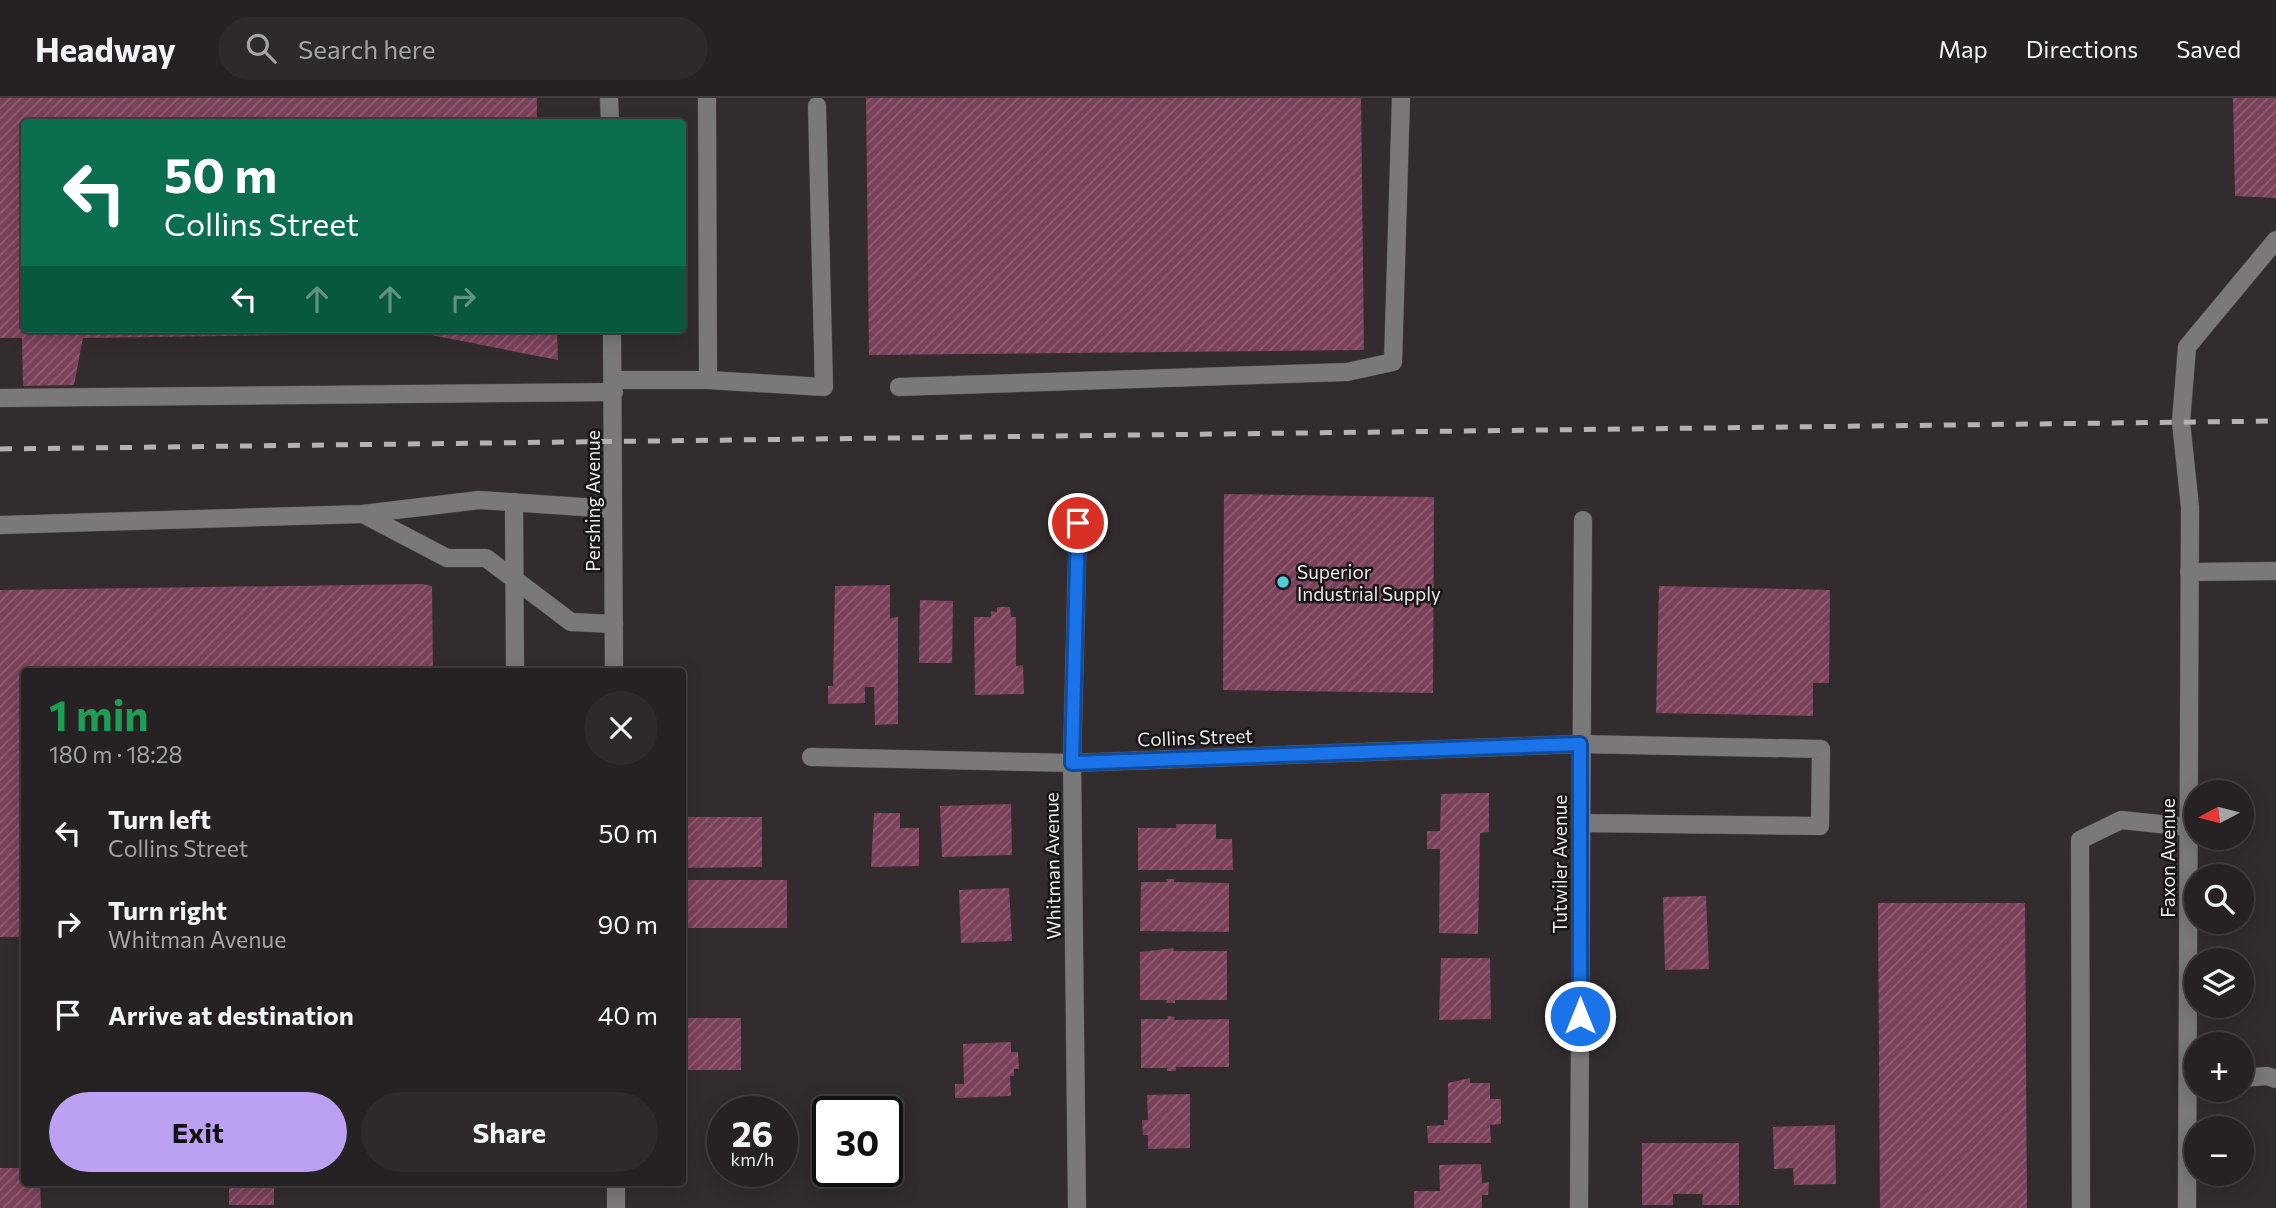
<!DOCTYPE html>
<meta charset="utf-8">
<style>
:root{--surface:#262122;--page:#2e292a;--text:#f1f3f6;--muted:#a4a3a5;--line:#423e40;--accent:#bca0f2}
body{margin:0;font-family:Commissioner,sans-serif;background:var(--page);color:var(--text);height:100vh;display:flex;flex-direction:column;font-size:26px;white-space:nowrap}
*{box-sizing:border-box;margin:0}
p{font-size:23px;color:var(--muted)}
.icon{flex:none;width:38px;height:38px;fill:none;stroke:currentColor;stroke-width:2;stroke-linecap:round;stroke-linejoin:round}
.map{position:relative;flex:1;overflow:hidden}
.details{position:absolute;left:21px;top:570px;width:665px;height:518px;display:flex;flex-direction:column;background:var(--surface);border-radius:7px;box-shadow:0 4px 18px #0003,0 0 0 2px var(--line)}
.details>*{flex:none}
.guide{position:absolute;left:21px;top:21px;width:665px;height:214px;border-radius:7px;box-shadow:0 4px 18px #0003,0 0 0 2px var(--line);background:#0b6e4f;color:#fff;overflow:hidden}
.needle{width:46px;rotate:263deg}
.tools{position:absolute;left:2184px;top:682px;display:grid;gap:14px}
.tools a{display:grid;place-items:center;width:70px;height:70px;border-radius:50%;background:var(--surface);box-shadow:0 4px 18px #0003,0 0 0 2px var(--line);font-size:35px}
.speed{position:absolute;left:707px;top:998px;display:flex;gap:14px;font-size:35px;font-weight:700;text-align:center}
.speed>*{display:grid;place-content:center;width:91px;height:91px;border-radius:50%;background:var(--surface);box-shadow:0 4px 18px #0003,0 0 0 2px var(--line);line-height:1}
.speed small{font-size:18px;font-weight:400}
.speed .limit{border:4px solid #111;border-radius:10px;background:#fff;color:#111}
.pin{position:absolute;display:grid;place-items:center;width:60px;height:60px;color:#fff;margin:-30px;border:4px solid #fff;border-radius:50%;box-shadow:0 2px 7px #0007}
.me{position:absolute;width:77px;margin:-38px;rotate:0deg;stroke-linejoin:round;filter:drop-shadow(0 0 5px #0008)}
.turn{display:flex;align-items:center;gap:24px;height:147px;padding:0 28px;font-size:32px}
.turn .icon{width:91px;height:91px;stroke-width:2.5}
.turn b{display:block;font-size:49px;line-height:60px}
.lanes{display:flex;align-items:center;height:66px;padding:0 28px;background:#0003;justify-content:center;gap:35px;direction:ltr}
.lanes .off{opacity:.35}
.round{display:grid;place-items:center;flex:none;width:74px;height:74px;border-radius:37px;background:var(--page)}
.overview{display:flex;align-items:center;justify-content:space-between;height:119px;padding:0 28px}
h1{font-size:42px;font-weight:700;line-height:52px;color:#1e9e55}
.cta{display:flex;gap:14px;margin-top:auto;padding:14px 28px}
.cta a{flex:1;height:80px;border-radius:42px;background:var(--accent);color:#111;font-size:28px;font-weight:700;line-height:80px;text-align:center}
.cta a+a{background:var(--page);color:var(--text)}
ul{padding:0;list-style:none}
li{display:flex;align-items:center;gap:21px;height:91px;padding:0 28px}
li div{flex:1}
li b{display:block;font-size:26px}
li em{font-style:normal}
header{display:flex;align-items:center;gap:42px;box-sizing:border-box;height:98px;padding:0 35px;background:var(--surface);border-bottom:2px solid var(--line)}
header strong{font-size:33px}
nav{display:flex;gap:38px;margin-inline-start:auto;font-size:24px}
.search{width:490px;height:63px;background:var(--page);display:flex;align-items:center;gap:18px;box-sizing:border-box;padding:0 24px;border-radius:38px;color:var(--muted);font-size:26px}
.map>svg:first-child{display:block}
.building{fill:url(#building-hatch)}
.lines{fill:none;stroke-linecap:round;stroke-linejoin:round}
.minor-casing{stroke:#4c4748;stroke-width:19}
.minor{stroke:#7b7879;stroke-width:18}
.rail{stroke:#b5b0b2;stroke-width:5;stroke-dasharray:12 12;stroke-linecap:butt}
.route-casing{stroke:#114b97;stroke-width:18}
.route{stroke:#1a73e8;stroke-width:12}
.poi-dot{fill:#52cbd8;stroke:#181516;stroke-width:2.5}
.labels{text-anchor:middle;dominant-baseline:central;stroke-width:5;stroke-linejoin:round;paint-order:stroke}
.street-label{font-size:19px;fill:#eeeaeb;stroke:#181516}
.poi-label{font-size:19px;fill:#eeeaeb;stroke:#181516;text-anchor:start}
</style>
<header>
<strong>Headway</strong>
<div class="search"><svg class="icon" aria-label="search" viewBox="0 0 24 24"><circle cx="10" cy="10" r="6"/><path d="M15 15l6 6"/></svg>Search here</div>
<nav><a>Map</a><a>Directions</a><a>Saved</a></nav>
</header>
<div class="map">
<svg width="2276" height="1110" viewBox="0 0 2276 1110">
<defs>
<pattern id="building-hatch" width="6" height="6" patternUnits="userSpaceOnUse" patternTransform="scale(1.75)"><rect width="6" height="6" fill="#7c415a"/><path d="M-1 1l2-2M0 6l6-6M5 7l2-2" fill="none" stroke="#8f5d72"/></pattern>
</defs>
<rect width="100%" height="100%" fill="#322c2e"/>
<!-- building -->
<g class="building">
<polygon points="0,0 537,0 537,24 24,24 24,231 563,231 563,234 557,235 558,262 421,235 83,240 74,287 23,288 22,240 0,240"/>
<polygon points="866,0 1361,0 1364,252 869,257"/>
<polygon points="2233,0 2276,0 2276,100 2235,98"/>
<polygon points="1224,396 1434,399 1433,595 1223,592"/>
<polygon points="422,486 432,488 433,574 24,574 24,839 0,839 0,492"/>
<polygon points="890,487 890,520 898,519 898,626 875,627 874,589 865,589 865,605 828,606 828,588 833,588 835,488"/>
<polygon points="1659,488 1830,492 1829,585 1813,585 1813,618 1656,615"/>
<polygon points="920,502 953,503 952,565 919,565"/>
<polygon points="997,509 1010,509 1011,519 1016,519 1016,568 1023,567 1024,596 975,597 974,519 991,519 991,513 997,514"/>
<polygon points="1474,695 1489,695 1489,734 1480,735 1478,836 1439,835 1440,751 1427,751 1427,733 1440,733 1441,696"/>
<polygon points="1011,706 1012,757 942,759 940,708"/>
<polygon points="874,715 900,715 900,730 919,730 919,768 871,769"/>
<polygon points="682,719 762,719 762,769 682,770"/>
<polygon points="1176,726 1216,726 1216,741 1232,741 1233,772 1138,772 1138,730 1176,730"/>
<polygon points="1166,781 1174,781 1174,784 1229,785 1229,834 1140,833 1141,784 1167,784"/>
<rect x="682" y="782" width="105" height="48"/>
<polygon points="1009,790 1012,843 961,845 959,792"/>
<polygon points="1706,798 1709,871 1665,872 1663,799"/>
<polygon points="1878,805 2025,805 2027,1110 1880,1110"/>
<polygon points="1174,850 1173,853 1227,853 1227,902 1175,902 1175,905 1166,905 1167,902 1140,902 1140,854"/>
<polygon points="1441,860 1490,860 1491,921 1439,922"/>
<polygon points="1167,918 1175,919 1174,922 1229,921 1229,969 1176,969 1176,973 1167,973 1167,970 1141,970 1141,921 1168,921"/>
<rect x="682" y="920" width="59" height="52"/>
<polygon points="1011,944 1011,954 1018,954 1019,971 1014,971 1014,978 1010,978 1011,998 955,1000 955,986 964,986 963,946"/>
<polygon points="1470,980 1470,985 1490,985 1490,1001 1501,1001 1501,1026 1490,1027 1491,1045 1428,1045 1427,1028 1444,1027 1444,1022 1448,1022 1448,985"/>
<polygon points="1190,996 1190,1050 1148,1051 1148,1037 1143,1037 1142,1022 1148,1022 1147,997"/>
<polygon points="1835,1027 1836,1086 1794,1087 1793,1070 1774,1071 1773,1029"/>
<polygon points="1642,1045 1739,1045 1739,1107 1702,1107 1703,1096 1673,1096 1673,1107 1642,1107"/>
<polygon points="1481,1066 1482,1085 1489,1084 1488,1097 1482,1097 1482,1110 1414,1110 1414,1093 1440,1093 1439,1067"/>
<polygon points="0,1070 24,1070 24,1085 40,1085 41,1110 0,1110"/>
<rect x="229" y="1085" width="45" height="22"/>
</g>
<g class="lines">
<!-- minor casing -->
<g class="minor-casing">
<g id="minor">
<polyline points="609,0 610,24"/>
<polyline points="612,231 614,574"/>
<polyline points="613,282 708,282 707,1"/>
<polyline points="708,282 824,289 817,8"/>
<polyline points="899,289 1347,274 1393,264 1401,0"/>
<polyline points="0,300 614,294"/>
<polyline points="514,404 515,574"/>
<polyline points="363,416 447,460 486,460 571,524 614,526"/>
<polyline points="0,427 363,416 479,402 613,411"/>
<polyline points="2189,474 2276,473"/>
<polyline points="811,659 1072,665 1580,646 1821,651 1820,728 1580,725"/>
<polyline points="2242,980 2267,978 2276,981"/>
<polyline points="616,1085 616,1110"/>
<polyline points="1077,1110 1072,665 1078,425"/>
<polyline points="1579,1110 1583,422"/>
<polyline points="2081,1110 2080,742 2121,722 2188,729"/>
<polyline points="2187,1110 2190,409 2181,324 2187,249 2276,142"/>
</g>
</g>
<!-- minor -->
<use href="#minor" class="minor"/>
<!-- rail -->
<polyline class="rail" points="0,351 2276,323"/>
</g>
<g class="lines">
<!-- route casing -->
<g class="route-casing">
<polyline id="route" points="1078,425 1072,665 1580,646 1580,918"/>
</g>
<!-- route -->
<use href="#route" class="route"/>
</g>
<!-- markers -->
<circle class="poi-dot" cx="1283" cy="484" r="7"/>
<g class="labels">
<!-- street labels -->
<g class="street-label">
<text transform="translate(592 403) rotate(-90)">Pershing Avenue</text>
<text transform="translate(1195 639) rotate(-2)">Collins Street</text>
<text transform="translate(2167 760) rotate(-90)">Faxon Avenue</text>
<text transform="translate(1559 766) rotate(-90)">Tutwiler Avenue</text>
<text transform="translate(1052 768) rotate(-91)">Whitman Avenue</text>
</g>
<!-- poi labels -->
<g class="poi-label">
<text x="1297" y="473">Superior<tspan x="1297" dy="22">Industrial Supply</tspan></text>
</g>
</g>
</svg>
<div class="tools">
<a><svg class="needle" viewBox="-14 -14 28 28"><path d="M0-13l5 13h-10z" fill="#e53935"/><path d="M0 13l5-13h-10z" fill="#a4a3a5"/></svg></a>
<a><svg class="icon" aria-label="search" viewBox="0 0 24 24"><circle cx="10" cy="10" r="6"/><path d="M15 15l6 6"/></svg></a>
<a><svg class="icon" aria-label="layers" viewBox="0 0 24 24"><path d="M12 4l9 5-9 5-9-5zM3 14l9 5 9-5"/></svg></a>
<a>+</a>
<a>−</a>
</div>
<div class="speed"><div>26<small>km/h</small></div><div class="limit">30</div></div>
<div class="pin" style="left:1078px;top:425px;background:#d93025"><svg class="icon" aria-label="arrive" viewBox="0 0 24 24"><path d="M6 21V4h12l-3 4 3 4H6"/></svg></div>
<svg class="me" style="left:1580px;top:918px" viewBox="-20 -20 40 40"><circle r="17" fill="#1a73e8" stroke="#fff" stroke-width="3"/><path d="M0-11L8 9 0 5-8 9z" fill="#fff"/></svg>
<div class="guide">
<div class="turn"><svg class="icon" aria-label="left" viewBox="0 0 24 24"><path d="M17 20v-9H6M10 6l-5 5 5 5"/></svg><div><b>50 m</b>Collins Street</div></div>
<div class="lanes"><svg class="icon" aria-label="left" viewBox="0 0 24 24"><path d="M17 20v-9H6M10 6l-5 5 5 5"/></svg><svg class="icon off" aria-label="ahead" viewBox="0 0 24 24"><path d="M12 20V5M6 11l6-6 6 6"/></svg><svg class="icon off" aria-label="ahead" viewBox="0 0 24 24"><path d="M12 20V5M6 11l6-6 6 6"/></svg><svg class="icon off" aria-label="right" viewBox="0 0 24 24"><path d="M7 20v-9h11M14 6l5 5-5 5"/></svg></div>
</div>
<section class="details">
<div class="overview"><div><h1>1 min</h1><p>180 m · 18:28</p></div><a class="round"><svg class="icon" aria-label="close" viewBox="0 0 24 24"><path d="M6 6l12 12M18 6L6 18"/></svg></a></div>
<ul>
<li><svg class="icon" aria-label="left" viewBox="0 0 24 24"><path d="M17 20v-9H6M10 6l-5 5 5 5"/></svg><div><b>Turn left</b><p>Collins Street</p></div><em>50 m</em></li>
<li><svg class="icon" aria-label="right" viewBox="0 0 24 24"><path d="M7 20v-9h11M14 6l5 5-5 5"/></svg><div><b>Turn right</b><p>Whitman Avenue</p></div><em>90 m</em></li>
<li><svg class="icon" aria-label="arrive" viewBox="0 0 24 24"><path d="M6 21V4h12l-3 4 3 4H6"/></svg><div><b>Arrive at destination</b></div><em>40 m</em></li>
</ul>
<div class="cta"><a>Exit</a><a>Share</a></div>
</section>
</div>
